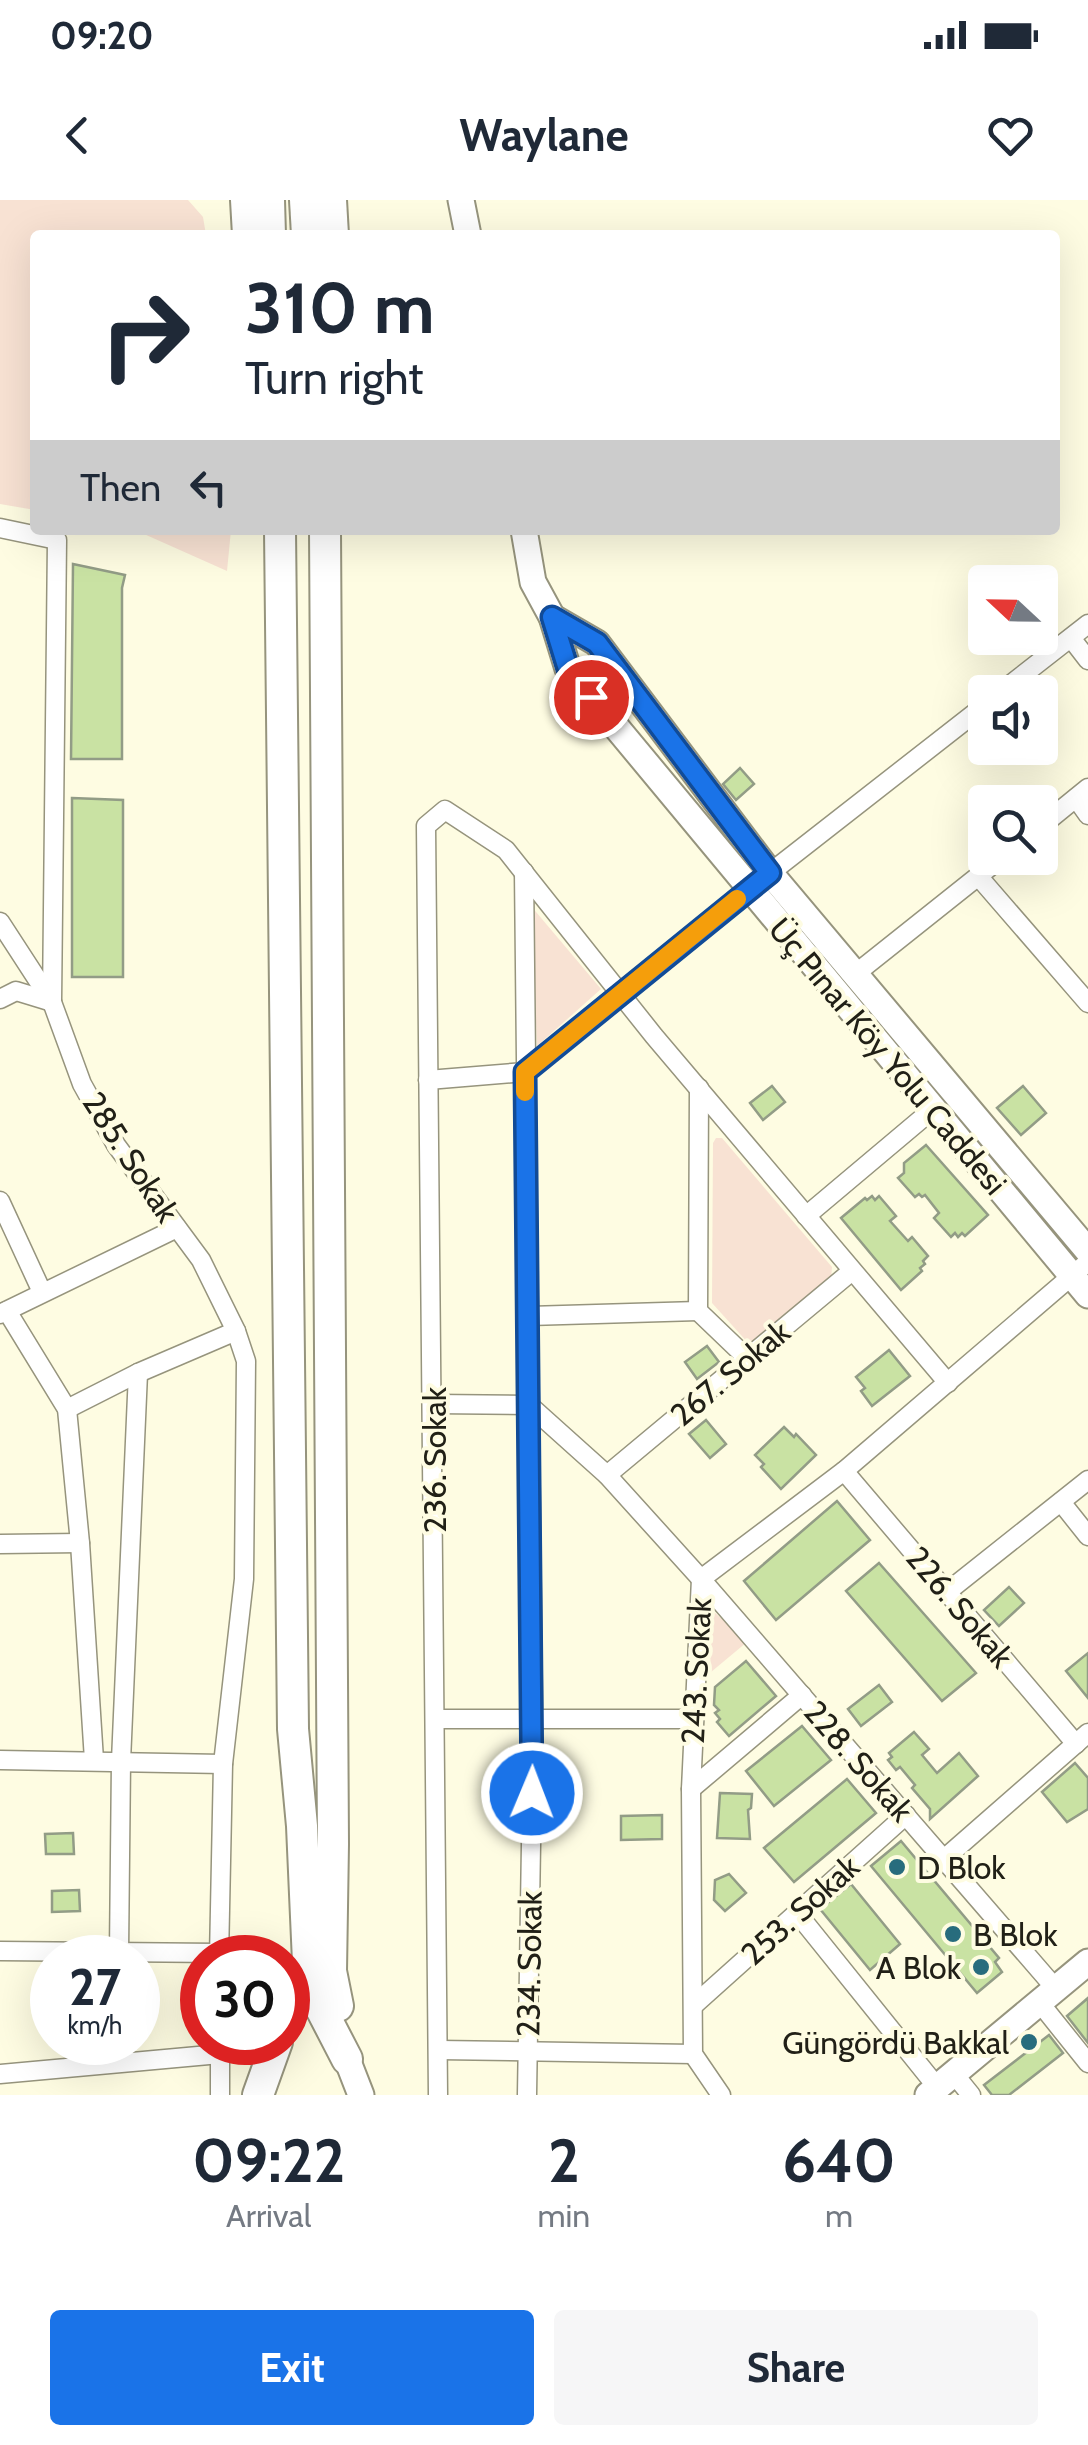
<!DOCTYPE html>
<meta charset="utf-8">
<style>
:root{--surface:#fff;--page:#f6f6f7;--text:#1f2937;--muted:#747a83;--accent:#1a73e8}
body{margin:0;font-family:Cabin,sans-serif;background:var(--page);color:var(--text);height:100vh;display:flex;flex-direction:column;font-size:38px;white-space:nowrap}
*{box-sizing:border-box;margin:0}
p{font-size:32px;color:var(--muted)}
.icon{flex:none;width:55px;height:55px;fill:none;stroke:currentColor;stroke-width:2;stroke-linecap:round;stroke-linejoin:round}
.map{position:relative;height:1895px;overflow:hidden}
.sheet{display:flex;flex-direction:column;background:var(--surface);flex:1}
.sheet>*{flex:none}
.top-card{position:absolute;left:30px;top:30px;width:1030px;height:305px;border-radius:10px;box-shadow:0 10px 40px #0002;background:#fff;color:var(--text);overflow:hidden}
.needle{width:65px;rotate:292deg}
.fabs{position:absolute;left:968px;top:365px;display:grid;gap:20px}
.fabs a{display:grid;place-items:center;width:90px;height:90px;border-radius:10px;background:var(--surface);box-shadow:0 10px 40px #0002;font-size:50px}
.speed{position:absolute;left:30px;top:1735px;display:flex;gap:20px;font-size:50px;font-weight:700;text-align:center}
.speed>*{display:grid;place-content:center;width:130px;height:130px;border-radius:50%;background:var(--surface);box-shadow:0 10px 40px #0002;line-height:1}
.speed small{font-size:25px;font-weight:400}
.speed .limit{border:15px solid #d22;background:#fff;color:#111}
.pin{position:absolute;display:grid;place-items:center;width:85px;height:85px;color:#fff;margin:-42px;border:5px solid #fff;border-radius:50%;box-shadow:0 2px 10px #0007}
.me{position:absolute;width:110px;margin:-55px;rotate:1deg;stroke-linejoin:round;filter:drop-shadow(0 0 8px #0008)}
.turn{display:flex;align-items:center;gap:35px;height:210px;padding:0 50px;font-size:45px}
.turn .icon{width:130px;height:130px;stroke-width:2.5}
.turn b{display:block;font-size:70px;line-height:85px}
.then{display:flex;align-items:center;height:95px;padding:0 50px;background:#0003;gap:20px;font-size:38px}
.eta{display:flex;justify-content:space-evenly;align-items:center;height:170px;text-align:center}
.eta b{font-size:60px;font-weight:800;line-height:70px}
.cta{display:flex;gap:20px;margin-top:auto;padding:20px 50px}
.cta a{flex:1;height:115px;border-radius:10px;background:var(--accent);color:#fff;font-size:40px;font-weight:800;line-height:115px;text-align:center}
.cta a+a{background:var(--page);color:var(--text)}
.status{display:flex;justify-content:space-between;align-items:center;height:70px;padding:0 50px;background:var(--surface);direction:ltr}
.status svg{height:28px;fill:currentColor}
header{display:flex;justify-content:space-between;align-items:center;height:130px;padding:0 50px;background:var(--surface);font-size:45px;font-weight:800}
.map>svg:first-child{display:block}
.green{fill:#f8e2d3}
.building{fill:#c9e2a3;stroke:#929c86;stroke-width:2.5}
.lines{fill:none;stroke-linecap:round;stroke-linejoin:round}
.street-casing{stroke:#96947d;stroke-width:21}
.secondary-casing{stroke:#96947d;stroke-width:29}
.highway-casing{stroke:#96947d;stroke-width:34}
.street{stroke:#fff;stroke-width:18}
.secondary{stroke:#fff;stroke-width:25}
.highway{stroke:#fff;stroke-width:30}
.route-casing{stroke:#114b97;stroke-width:25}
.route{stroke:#1a73e8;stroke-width:18}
.slow{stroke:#f59e0b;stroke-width:18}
.poi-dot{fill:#286c7d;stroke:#fefce2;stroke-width:4}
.labels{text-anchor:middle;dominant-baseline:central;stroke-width:8;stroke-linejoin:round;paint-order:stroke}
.street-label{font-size:32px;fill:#212017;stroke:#fefce2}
.poi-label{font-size:32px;fill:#212017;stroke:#fefce2;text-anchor:start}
</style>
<div class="status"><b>09:20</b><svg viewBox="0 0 49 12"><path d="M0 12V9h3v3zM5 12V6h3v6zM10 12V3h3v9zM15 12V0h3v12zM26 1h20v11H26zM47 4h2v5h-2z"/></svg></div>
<header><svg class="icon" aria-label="back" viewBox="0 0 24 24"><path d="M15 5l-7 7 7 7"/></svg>Waylane<svg class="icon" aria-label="heart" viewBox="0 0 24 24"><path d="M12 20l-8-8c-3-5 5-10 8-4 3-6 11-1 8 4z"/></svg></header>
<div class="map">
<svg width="1088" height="1895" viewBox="0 0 1088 1895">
<rect width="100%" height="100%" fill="#fefce2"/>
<!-- green -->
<g class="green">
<polygon points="0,0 188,0 203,17 206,35 35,35 35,310 0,304"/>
<polygon points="135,330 231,330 227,371"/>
<polygon points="531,706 601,789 537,846"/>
<polygon points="716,938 722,938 832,1067 831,1080 750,1145 712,1103 713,943"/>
<polygon points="708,1411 714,1412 747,1442 711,1472"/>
</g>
<!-- building -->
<g class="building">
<polygon points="73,364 125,375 122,388 122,559 71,559"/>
<polygon points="740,568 754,584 736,600 723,584"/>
<polygon points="72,598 123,600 123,777 72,777"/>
<polygon points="772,886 785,902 763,920 750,903"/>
<polygon points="1023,886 1046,913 1021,935 997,908"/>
<polygon points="926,945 988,1015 965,1036 962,1033 958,1037 955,1033 951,1037 934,1018 939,1013 925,995 922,997 919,994 915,997 898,978 904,973 904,963"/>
<polygon points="872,996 875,1000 879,996 896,1016 890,1021 908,1041 912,1037 928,1056 923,1061 925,1064 920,1068 922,1071 901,1090 841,1018 865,998 867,1000"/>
<polygon points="707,1146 719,1162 697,1179 685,1162"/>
<polygon points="889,1150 910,1176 872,1206 861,1191 865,1188 856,1177"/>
<polygon points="706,1220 726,1244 710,1258 689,1234"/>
<polygon points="784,1227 794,1237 796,1234 816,1255 781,1289 761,1267 764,1264 755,1255"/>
<polygon points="837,1301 870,1340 776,1420 744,1381"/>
<polygon points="879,1363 976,1473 942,1501 846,1391"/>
<polygon points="1009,1387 1024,1403 999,1426 984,1410"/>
<polygon points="1088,1453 1088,1498 1066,1471"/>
<polygon points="746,1461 776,1496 729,1536 717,1522 720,1519 715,1513 719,1510 714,1505 715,1487"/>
<polygon points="879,1485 892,1502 861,1526 848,1509"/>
<polygon points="802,1526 831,1560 774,1606 746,1571"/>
<polygon points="914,1532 929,1549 922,1555 937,1573 959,1553 978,1576 930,1619 930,1609 912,1588 915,1585 900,1567 896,1570 888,1560 892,1557 889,1553"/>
<polygon points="1075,1563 1088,1578 1088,1609 1067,1622 1042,1592"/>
<polygon points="847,1579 876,1613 794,1682 764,1648"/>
<polygon points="720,1593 752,1594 751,1608 748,1610 750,1639 717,1638"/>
<polygon points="662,1615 662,1639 621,1640 621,1616"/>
<polygon points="73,1633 74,1654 46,1654 45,1634"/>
<polygon points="901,1641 999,1758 995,1762 1002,1772 977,1793 871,1666"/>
<polygon points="729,1674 746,1693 725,1711 714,1700 715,1680"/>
<polygon points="851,1684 900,1744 870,1770 820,1709"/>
<polygon points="79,1690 80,1711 52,1712 52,1691"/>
<polygon points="1088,1798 1088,1843 1067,1816"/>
<polygon points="1049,1835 1063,1853 1009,1895 992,1895 984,1885"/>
</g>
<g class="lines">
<!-- street casing -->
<g class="street-casing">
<g id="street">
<polyline points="0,328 57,340 52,802 16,791 0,799"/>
<polyline points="1071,438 1088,460"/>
<polyline points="1001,492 1088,424"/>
<polyline points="1076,598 1088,615"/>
<polyline points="1040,627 1088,588"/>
<polyline points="524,672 533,1519 527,1895"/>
<polyline points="978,676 1088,803"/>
<polyline points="0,722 52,802 82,884 116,945 201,1060 236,1131 246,1161 244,1379 223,1564 219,1758"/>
<polyline points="854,775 1001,658"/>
<polyline points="428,880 525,872 770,673 985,505"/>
<polyline points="699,888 698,1111 747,1158"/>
<polyline points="0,1001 42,1092"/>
<polyline points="806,1016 932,910"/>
<polyline points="7,1111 67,1209 80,1343 94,1560"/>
<polyline points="0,1114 177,1028"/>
<polyline points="529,1116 698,1111"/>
<polyline points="434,1204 529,1205 607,1275 701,1379 1056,1789"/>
<polyline points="67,1209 138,1173 236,1131"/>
<polyline points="844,1271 1076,1544"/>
<polyline points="607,1275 852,1071"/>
<polyline points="1061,1302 1088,1336"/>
<polyline points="0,1344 80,1343"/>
<polyline points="701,1379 691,1589 693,1854 721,1895"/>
<polyline points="701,1379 844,1271 1088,1062"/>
<polyline points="947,1392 1088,1280"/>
<polyline points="435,1519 693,1519"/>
<polyline points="0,1560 223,1564"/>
<polyline points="691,1589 802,1495"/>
<polyline points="944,1659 1088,1533"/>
<polyline points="797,1713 937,1887"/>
<polyline points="0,1751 219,1753"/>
<polyline points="119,1752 121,1561 138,1173"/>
<polyline points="1040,1803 1088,1863"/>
<polyline points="694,1805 906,1615"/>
<polyline points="220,1846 220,1895"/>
<polyline points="439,1850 693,1854"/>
<polyline points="0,1874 220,1854"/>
<polyline points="954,1874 971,1895"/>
<polyline points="438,1895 426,626 445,610 506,650 654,836 948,1183"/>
</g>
</g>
<!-- secondary casing -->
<g class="secondary-casing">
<g id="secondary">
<polyline points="461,0 468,35"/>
<polyline points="524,330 533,382 552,417 568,469 1088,1095"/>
<polyline points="552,417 597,443 770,673 1088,1051"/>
<polyline points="347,1859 361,1895"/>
<polyline points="928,1895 1088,1762"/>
</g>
</g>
<!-- highway casing -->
<g class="highway-casing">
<g id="highway">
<polyline points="246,0 248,35"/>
<polyline points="269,0 270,35"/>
<polyline points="305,0 307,35"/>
<polyline points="331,0 333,35"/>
<polyline points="280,330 293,1529 302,1626 308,1762 317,1801 347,1859"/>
<polyline points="325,330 333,1644 331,1771 338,1806"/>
<polyline points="258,1895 277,1842"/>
</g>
</g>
<!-- street -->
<use href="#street" class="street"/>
<!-- secondary -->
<use href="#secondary" class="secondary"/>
<!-- highway -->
<use href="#highway" class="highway"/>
</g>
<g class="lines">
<!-- route casing -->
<g class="route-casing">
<polyline id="route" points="532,1593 525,872 770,673 597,443 552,417 568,469 591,497"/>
</g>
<!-- route -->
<use href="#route" class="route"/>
<!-- slow -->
<polyline class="slow" points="525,892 525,872 737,699"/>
</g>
<!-- markers -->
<g class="poi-dot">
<circle cx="897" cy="1667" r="10"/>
<circle cx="953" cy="1734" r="10"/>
<circle cx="981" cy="1767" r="10"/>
<circle cx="1029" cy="1842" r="10"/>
</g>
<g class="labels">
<!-- street labels -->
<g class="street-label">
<text transform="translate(888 856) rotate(50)">Üç Pınar Köy Yolu Caddesi</text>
<text transform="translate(131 957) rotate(57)">285. Sokak</text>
<text transform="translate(730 1173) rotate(-40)">267. Sokak</text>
<text transform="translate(434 1260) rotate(-90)">236. Sokak</text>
<text transform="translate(960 1407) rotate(50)">226. Sokak</text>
<text transform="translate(696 1471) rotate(-87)">243. Sokak</text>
<text transform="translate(859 1561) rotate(49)">228. Sokak</text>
<text transform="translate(800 1710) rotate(-42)">253. Sokak</text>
<text transform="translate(529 1764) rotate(-89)">234. Sokak</text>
</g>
<!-- poi labels -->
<g class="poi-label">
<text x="917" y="1667">D Blok</text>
<text x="973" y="1734">B Blok</text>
<text x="961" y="1767" text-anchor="end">A Blok</text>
<text x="1009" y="1842" text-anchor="end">Güngördü Bakkal</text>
</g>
</g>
</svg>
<div class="fabs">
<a><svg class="needle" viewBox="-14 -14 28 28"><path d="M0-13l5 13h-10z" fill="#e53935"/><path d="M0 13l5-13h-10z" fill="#747a83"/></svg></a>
<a><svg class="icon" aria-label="sound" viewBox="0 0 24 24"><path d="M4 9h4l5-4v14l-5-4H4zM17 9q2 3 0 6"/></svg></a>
<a><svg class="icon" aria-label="search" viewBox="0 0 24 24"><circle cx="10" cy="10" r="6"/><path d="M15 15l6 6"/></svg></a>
</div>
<div class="speed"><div>27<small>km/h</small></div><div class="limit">30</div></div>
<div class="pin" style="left:591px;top:497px;background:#d93025"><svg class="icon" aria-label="arrive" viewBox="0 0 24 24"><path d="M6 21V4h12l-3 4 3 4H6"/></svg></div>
<svg class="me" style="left:532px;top:1593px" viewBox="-20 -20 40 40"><circle r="17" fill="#1a73e8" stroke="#fff" stroke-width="3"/><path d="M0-11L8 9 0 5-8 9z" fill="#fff"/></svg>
<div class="top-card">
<div class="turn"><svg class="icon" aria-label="right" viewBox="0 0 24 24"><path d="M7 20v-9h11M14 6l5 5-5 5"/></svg><div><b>310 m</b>Turn right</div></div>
<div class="then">Then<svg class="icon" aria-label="left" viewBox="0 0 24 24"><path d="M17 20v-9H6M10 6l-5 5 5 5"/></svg></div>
</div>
</div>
<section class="sheet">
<div class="eta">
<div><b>09:22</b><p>Arrival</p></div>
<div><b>2</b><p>min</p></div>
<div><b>640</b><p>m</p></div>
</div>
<div class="cta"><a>Exit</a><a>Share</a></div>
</section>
